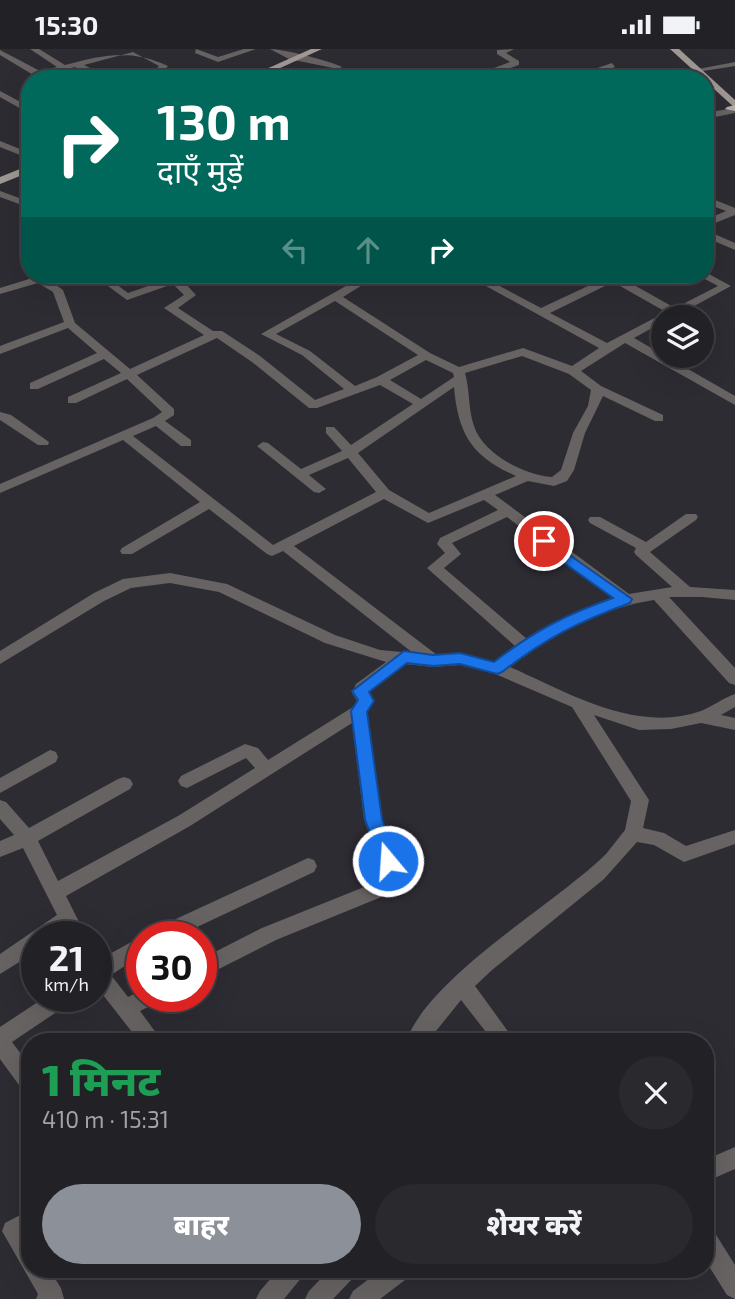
<!DOCTYPE html>
<html lang="hi">
<meta charset="utf-8">
<style>
:root{--surface:#222126;--page:#2a292e;--text:#f1f3f6;--muted:#a2a3a7;--line:#3f3e43;--accent:#8c9099}
body{margin:0;font-family:"Exo 2","Noto Sans Devanagari",sans-serif;background:var(--page);color:var(--text);height:100vh;display:flex;flex-direction:column;font-size:26px;white-space:nowrap}
*{box-sizing:border-box;margin:0}
p{font-size:23px;color:var(--muted)}
.icon{flex:none;width:38px;height:38px;fill:none;stroke:currentColor;stroke-width:2;stroke-linecap:round;stroke-linejoin:round}
.map{position:relative;flex:1;overflow:hidden}
.side{position:absolute;left:21px;top:984px;width:693px;height:245px;display:flex;flex-direction:column;background:var(--surface);border-radius:28px;box-shadow:0 7px 28px #0002,0 0 0 2px var(--line)}
.side>*{flex:none}
.top-card{position:absolute;left:21px;top:21px;width:693px;height:214px;border-radius:28px;box-shadow:0 7px 28px #0002,0 0 0 2px var(--line);background:#00695c;color:#fff;overflow:hidden}
.buttons{position:absolute;left:651px;top:256px;display:grid;gap:14px}
.buttons a{display:grid;place-items:center;width:63px;height:63px;border-radius:50%;background:var(--surface);box-shadow:0 7px 28px #0002,0 0 0 2px var(--line);font-size:35px}
.speed{position:absolute;left:21px;top:872px;display:flex;gap:14px;font-size:35px;font-weight:700;text-align:center}
.speed>*{display:grid;place-content:center;width:91px;height:91px;border-radius:50%;background:var(--surface);box-shadow:0 7px 28px #0002,0 0 0 2px var(--line);line-height:1}
.speed small{font-size:18px;font-weight:400}
.speed .limit{border:10px solid #d22;background:#fff;color:#111}
.pin{position:absolute;display:grid;place-items:center;width:60px;height:60px;color:#fff;margin:-30px;border:4px solid #fff;border-radius:50%;box-shadow:0 2px 7px #0007}
.me{position:absolute;width:77px;margin:-38px;rotate:342deg;stroke-linejoin:round;filter:drop-shadow(0 0 5px #0008)}
.turn{display:flex;align-items:center;gap:24px;height:147px;padding:0 21px;font-size:32px}
.turn .icon{width:91px;height:91px;stroke-width:2.5}
.turn b{display:block;font-size:49px;line-height:60px}
.lanes{display:flex;align-items:center;height:66px;padding:0 21px;background:#0003;justify-content:center;gap:35px;direction:ltr}
.lanes .off{opacity:.35}
.round{display:grid;place-items:center;flex:none;width:74px;height:74px;border-radius:37px;background:var(--page)}
.headline{display:flex;align-items:center;justify-content:space-between;height:119px;padding:0 21px}
h1{font-size:42px;font-weight:800;line-height:52px;color:#1e9e55}
.action{display:flex;gap:14px;margin-top:auto;padding:14px 21px}
.action a{flex:1;height:80px;border-radius:42px;background:var(--accent);color:#fff;font-size:28px;font-weight:800;line-height:80px;text-align:center}
.action a+a{background:var(--page);color:var(--text)}
.status{display:flex;justify-content:space-between;align-items:center;height:49px;padding:0 35px;background:var(--surface);direction:ltr}
.status svg{height:19px;fill:currentColor}
.map>svg:first-child{display:block}
.lines{fill:none;stroke-linecap:round;stroke-linejoin:round}
.minor{fill:#676362;fill-rule:evenodd}
.major{fill:#a09895;fill-rule:evenodd}
.highway{fill:#b6adaa;fill-rule:evenodd}
.wall{fill:#b6908d}
.building{fill:#d4a8a4;stroke:#947673;stroke-width:2}
.route{fill:#1a73e8;stroke:#114b97;stroke-width:2}
</style>
<div class="status"><b>15:30</b><svg viewBox="0 0 49 12"><path d="M0 12V9h3v3zM5 12V6h3v6zM10 12V3h3v9zM15 12V0h3v12zM26 1h20v11H26zM47 4h2v5h-2z"/></svg></div>
<div class="map">
<svg width="735" height="1250" viewBox="0 0 735 1250">
<rect width="100%" height="100%" fill="#2e2c33"/>
<g class="lines">
<!-- minor -->
<g class="minor">
<path d="M 30,0 L 39,0 L 65,16 C 106,5 131,0 168,17 L 156,30 L 147,30 L 159,17 L 133,3 L 84,16 L 110,29 L 128,24 L 128,28 C 108,34 93,27 75,18 L 46,26 L 50,30 L 40,30 L 0,6 L 0,1 L 40,22 L 57,18 Z"/>
<polygon points="196,0 218,8 244,0 256,0 218,13 195,4"/>
<path d="M 270,0 C 284,0 330,12 342,18 L 338,20 L 289,10 Z"/>
<polygon points="514,0 506,4 519,12 519,16 495,24 502,30 492,30 486,26 486,22 510,13 497,5 497,1"/>
<polygon points="735,13 735,17 697,23 693,21"/>
<polygon points="612,14 615,18 578,30 565,30"/>
<polygon points="270,18 301,28 302,30 289,30 267,22"/>
<polygon points="0,42 30,58 30,65 0,48"/>
<polygon points="734,59 735,64 705,70 705,64"/>
<polygon points="0,92 30,104 30,110 0,98"/>
<polygon points="0,142 30,153 30,159 0,148"/>
<polygon points="705,147 735,159 735,166 705,178 705,171 726,162 705,154"/>
<polygon points="705,181 735,194 735,201 705,188"/>
<path d="M 705,223 L 731,237 L 674,268 L 663,268 L 663,273 L 634,289 L 735,347 L 735,356 L 625,294 L 581,322 L 601,337 L 663,366 L 663,372 L 655,372 L 603,347 L 585,384 L 574,421 L 567,432 L 554,437 L 528,432 L 495,446 L 629,545 L 672,538 L 636,506 L 634,503 L 636,499 L 590,474 L 588,471 L 590,468 L 600,468 L 646,493 L 686,465 L 696,465 L 698,468 L 696,471 L 650,503 L 690,538 L 735,541 L 735,551 L 702,548 L 669,548 L 735,619 L 735,636 L 729,634 L 654,551 C 600,559 553,586 510,618 C 567,643 636,685 701,662 C 713,657 723,649 735,645 L 735,658 L 721,666 L 735,669 L 735,681 L 701,674 L 671,680 L 639,681 L 594,666 L 649,751 L 643,779 L 664,784 L 686,797 L 735,781 L 735,795 L 684,813 L 654,796 L 637,793 L 604,830 L 492,921 L 475,937 L 515,992 L 493,992 L 461,951 L 428,992 L 406,992 C 432,925 553,857 606,805 L 625,781 L 631,752 L 572,658 L 493,624 L 460,616 L 433,618 L 405,615 L 369,643 L 374,652 L 367,663 L 382,770 L 404,834 L 401,840 L 276,891 L 201,929 L 201,910 L 262,879 L 384,830 L 364,770 L 352,674 L 190,777 L 66,847 L 86,887 L 67,887 L 65,882 L 57,887 L 37,887 L 37,902 L 0,925 L 0,905 L 57,866 L 23,799 L 0,808 L 0,792 L 14,786 L 0,770 L 0,751 L 6,753 L 29,779 L 118,730 L 124,728 L 130,730 L 133,735 L 130,740 L 38,792 L 58,832 L 178,767 L 255,719 L 246,709 L 187,739 L 181,737 L 178,732 L 181,727 L 245,695 L 258,699 L 268,711 L 353,658 L 357,652 L 352,644 L 356,635 L 386,613 L 325,594 L 219,543 L 170,534 L 131,539 L 104,552 L 0,615 L 0,602 L 94,544 L 123,530 L 170,524 L 227,535 L 335,586 L 380,601 L 413,604 L 283,502 L 272,507 L 267,505 L 209,460 L 132,505 L 122,505 L 120,502 L 122,499 L 200,453 L 123,391 L 0,444 L 0,435 L 153,369 L 162,363 L 127,330 L 76,354 L 68,354 L 68,348 L 121,324 L 104,310 L 38,340 L 30,340 L 30,334 L 97,304 L 68,279 L 0,305 L 0,297 L 64,273 L 53,243 L 38,234 L 0,245 L 0,239 L 42,226 L 54,226 L 53,229 L 49,231 L 63,241 L 75,274 L 130,320 L 204,286 L 164,259 L 184,246 L 173,235 L 127,251 L 93,226 L 104,226 L 128,244 L 180,226 L 195,226 L 183,232 L 196,246 L 178,259 L 213,282 L 222,282 L 260,307 L 315,351 L 344,340 L 302,306 L 261,285 L 360,229 L 358,226 L 369,226 L 372,230 L 343,248 L 430,304 L 459,318 L 523,299 L 572,317 L 599,299 L 466,226 L 479,226 L 541,259 L 605,229 L 603,226 L 618,227 L 675,259 L 718,237 L 701,228 L 700,226 L 705,226 ZM 613,233 L 666,263 L 607,294 L 550,264 ZM 335,252 L 418,306 L 377,328 L 355,337 L 310,302 L 276,285 ZM 217,289 L 252,313 L 309,359 L 317,359 L 380,336 L 413,355 L 351,396 L 334,378 L 326,378 L 326,384 L 342,402 L 301,420 L 268,394 L 263,393 L 257,397 L 314,443 L 319,444 L 326,440 L 309,426 L 348,409 L 376,443 L 273,496 L 133,387 L 156,377 L 181,397 L 191,397 L 191,391 L 165,372 L 174,366 L 174,360 L 137,326 ZM 522,307 L 569,325 L 591,341 L 588,357 L 573,384 L 561,421 L 552,428 C 524,426 483,405 474,377 C 468,360 470,341 465,324 ZM 426,311 L 453,324 L 454,328 L 421,350 L 390,331 ZM 454,338 C 458,385 472,408 516,427 L 429,464 L 389,441 L 358,404 ZM 384,450 L 428,474 L 484,451 L 498,461 L 440,489 L 437,495 L 445,504 L 427,519 L 515,597 L 495,613 L 460,604 L 437,606 L 294,497 ZM 507,468 L 614,549 L 574,564 L 527,590 L 444,519 L 461,505 L 452,494 Z"/>
<polygon points="0,363 11,366 49,393 48,396 38,396 0,371"/>
<polygon points="50,701 56,703 58,708 56,713 0,744 0,729"/>
<polygon points="308,809 314,811 317,817 314,823 178,887 150,887 152,881"/>
<polygon points="142,887 142,906 111,926 128,948 142,941 142,947 159,947 156,954 140,962 162,992 139,992 96,937 96,910 99,911"/>
<polygon points="47,947 73,947 70,954 12,993 30,1017 30,1038 26,1039 19,1036 0,1010 0,978"/>
<polygon points="735,1098 735,1120 705,1133 705,1111"/>
<polygon points="30,1161 30,1220 49,1220 61,1239 64,1250 36,1250 38,1245 2,1182 5,1174"/>
<polygon points="705,1178 713,1181 735,1216 735,1250 727,1246 705,1211"/>
<polygon points="279,1220 306,1220 302,1228 284,1250 256,1250 260,1242"/>
<polygon points="330,1220 358,1220 354,1228 333,1250 305,1250 309,1242"/>
<polygon points="382,1220 413,1220 409,1228 380,1250 349,1250 353,1242"/>
</g>
<!-- major -->
<g class="major">
<polygon points="311,0 322,0 256,30 244,30"/>
<polygon points="670,0 679,0 735,51 735,59"/>
<polygon points="30,116 30,123 0,135 0,128"/>
</g>
<!-- highway -->
<polygon class="highway" points="735,56 735,62 725,60 727,58"/>
</g>
<!-- wall -->
<polygon class="wall" points="30,87 30,102 24,98 22,90"/>
<!-- building -->
<polygon class="building" points="30,87 30,94 22,90"/>
<!-- route -->
<path class="route" d="M 544,488 L 632,550 L 630,554 C 578,573 546,589 502,623 L 497,625 L 460,615 L 433,617 L 407,614 L 369,643 L 374,652 L 367,663 L 382,770 L 397,812 L 394,818 L 388,820 L 381,818 L 365,770 L 351,662 L 358,651 L 352,642 L 404,602 L 433,606 L 460,604 L 494,613 C 532,583 567,565 613,549 L 539,496 L 539,489 Z"/>
</svg>
<div class="buttons">
<a><svg class="icon" aria-label="layers" viewBox="0 0 24 24"><path d="M12 4l9 5-9 5-9-5zM3 14l9 5 9-5"/></svg></a>
</div>
<div class="speed"><div>21<small>km/h</small></div><div class="limit">30</div></div>
<div class="pin" style="left:544px;top:492px;background:#d93025"><svg class="icon" aria-label="arrive" viewBox="0 0 24 24"><path d="M6 21V4h12l-3 4 3 4H6"/></svg></div>
<svg class="me" style="left:388px;top:812px" viewBox="-20 -20 40 40"><circle r="17" fill="#1a73e8" stroke="#fff" stroke-width="3"/><path d="M0-11L8 9 0 5-8 9z" fill="#fff"/></svg>
<div class="top-card">
<div class="turn"><svg class="icon" aria-label="right" viewBox="0 0 24 24"><path d="M7 20v-9h11M14 6l5 5-5 5"/></svg><div><b>130 m</b>दाएँ मुड़ें</div></div>
<div class="lanes"><svg class="icon off" aria-label="left" viewBox="0 0 24 24"><path d="M17 20v-9H6M10 6l-5 5 5 5"/></svg><svg class="icon off" aria-label="ahead" viewBox="0 0 24 24"><path d="M12 20V5M6 11l6-6 6 6"/></svg><svg class="icon" aria-label="right" viewBox="0 0 24 24"><path d="M7 20v-9h11M14 6l5 5-5 5"/></svg></div>
</div>
<section class="side">
<div class="headline"><div><h1>1 मिनट</h1><p>410 m · 15:31</p></div><a class="round"><svg class="icon" aria-label="close" viewBox="0 0 24 24"><path d="M6 6l12 12M18 6L6 18"/></svg></a></div>
<div class="action"><a>बाहर</a><a>शेयर करें</a></div>
</section>
</div>
